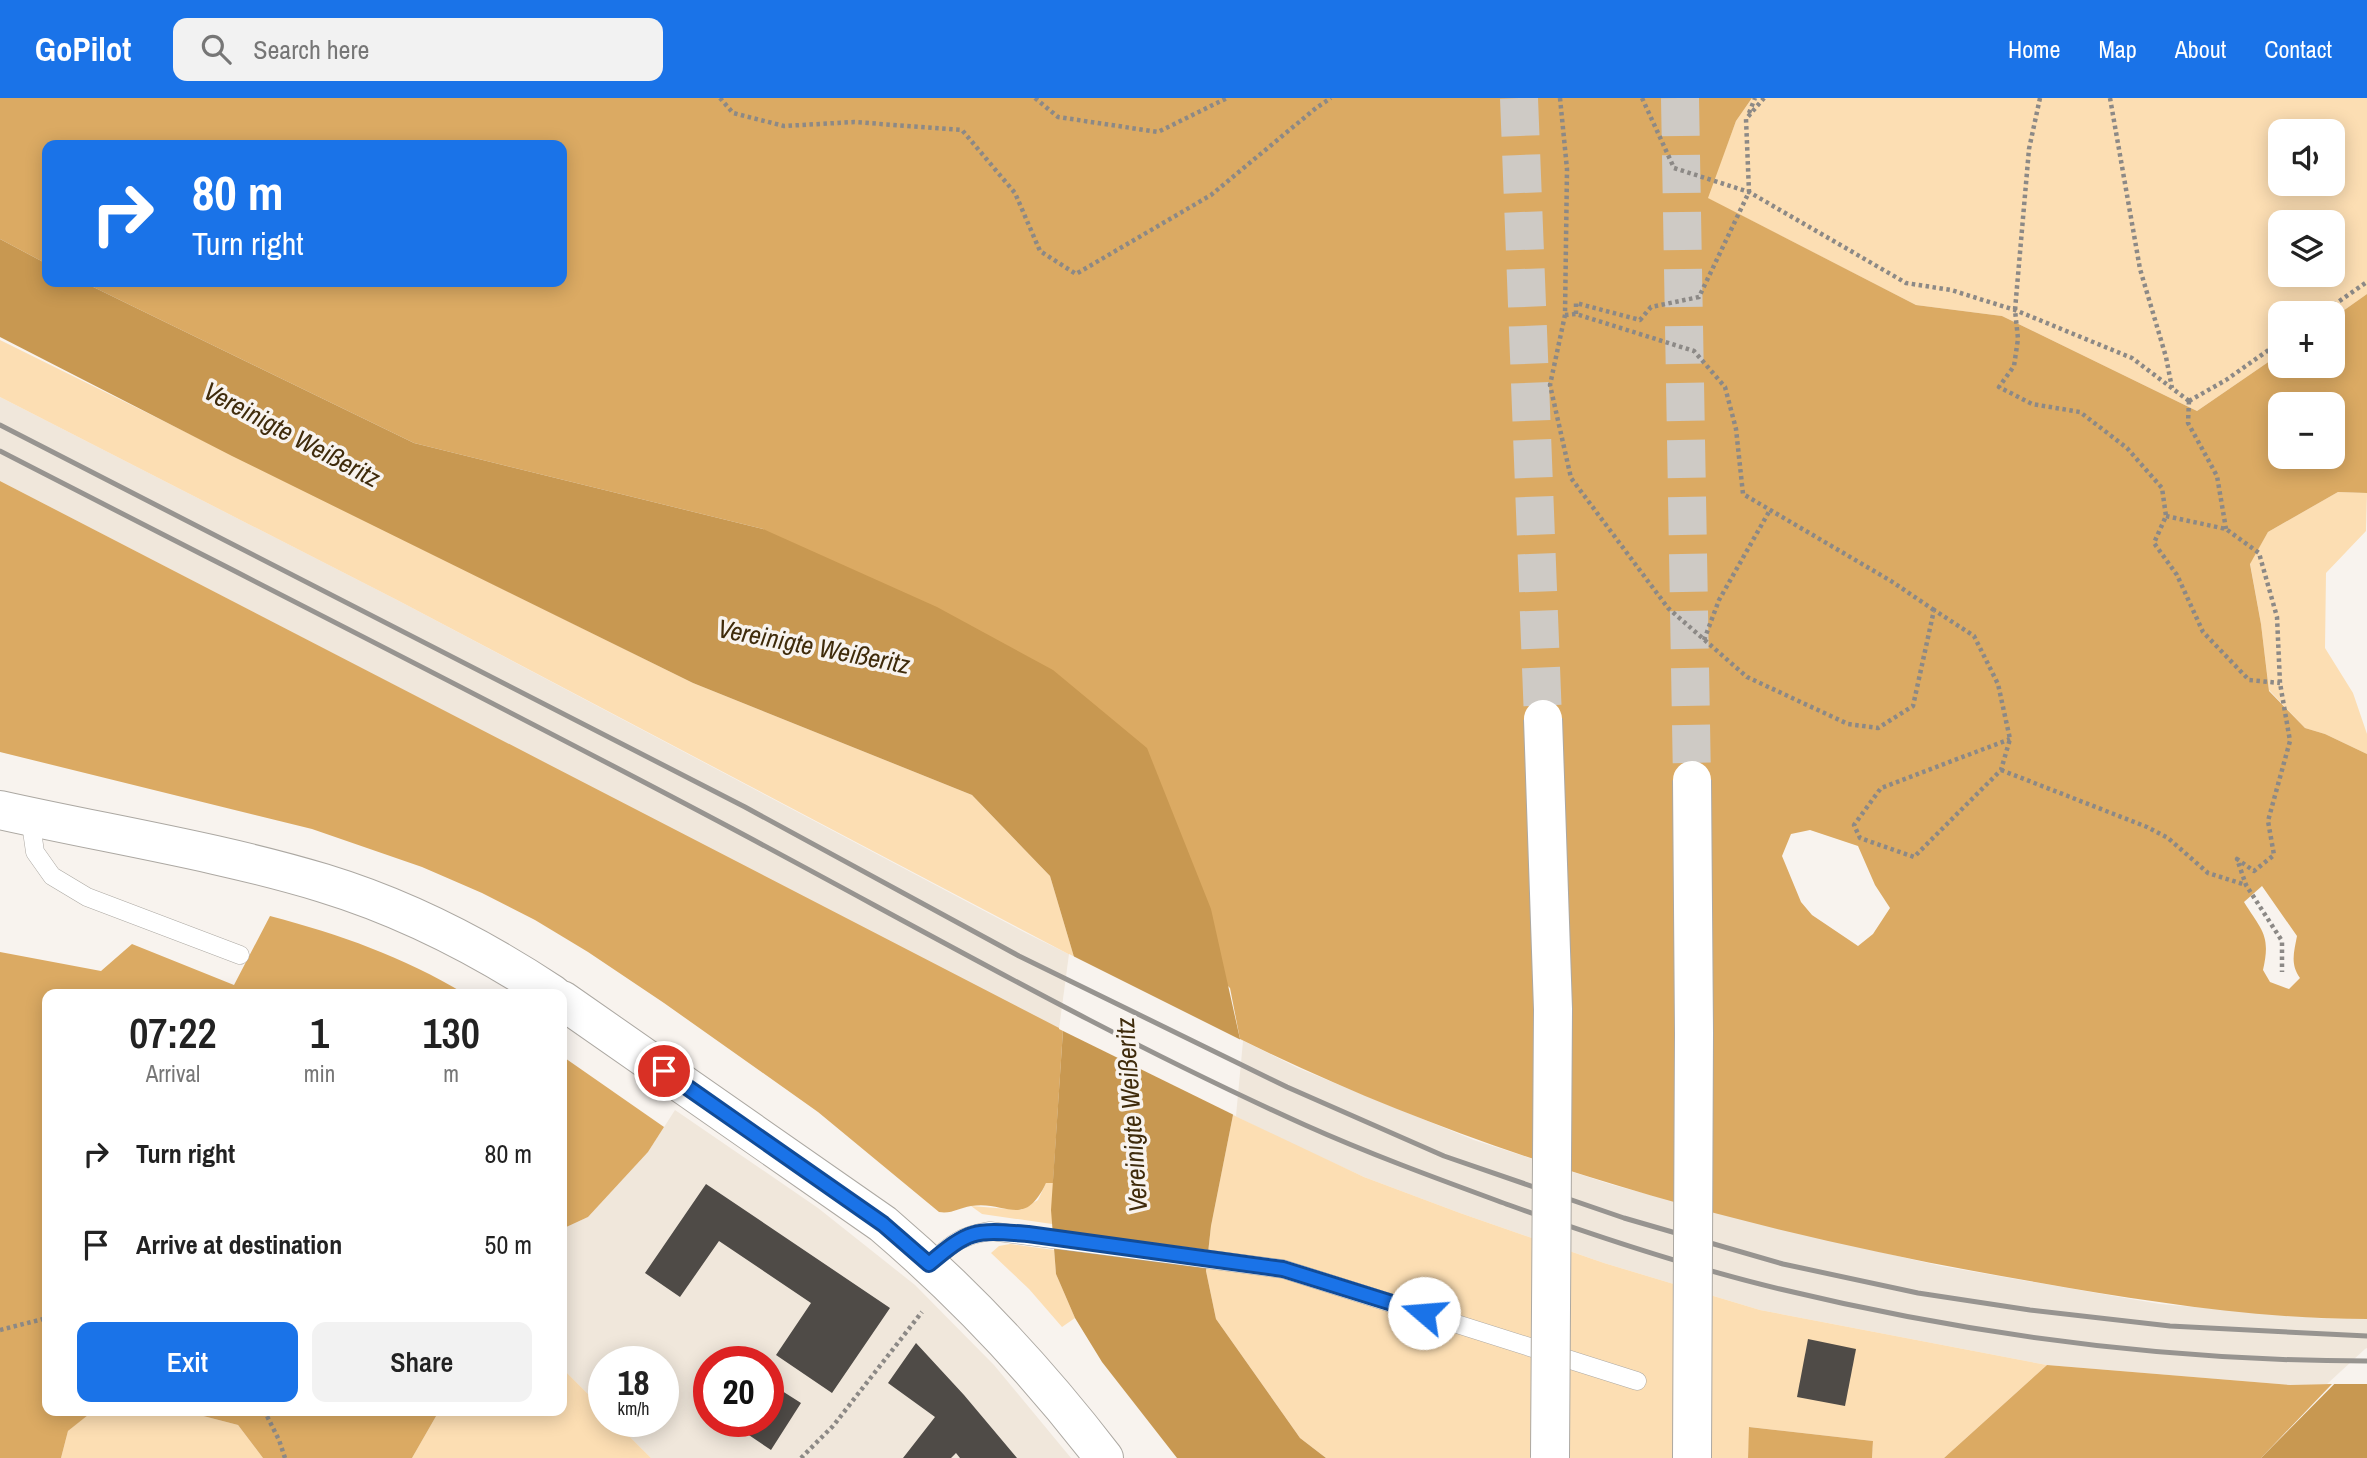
<!DOCTYPE html>
<meta charset="utf-8">
<style>
:root{--surface:#fff;--page:#f2f2f2;--text:#222;--muted:#767676;--accent:#1a73e8}
body{margin:0;font-family:"Archivo Narrow",sans-serif;background:var(--page);color:var(--text);height:100vh;display:flex;flex-direction:column;font-size:26px;white-space:nowrap}
*{box-sizing:border-box;margin:0}
p{font-size:23px;color:var(--muted)}
.icon{flex:none;width:38px;height:38px;fill:none;stroke:currentColor;stroke-width:2;stroke-linecap:round;stroke-linejoin:round}
.map{position:relative;flex:1;overflow:hidden}
.sheet{position:absolute;left:42px;top:891px;width:525px;height:427px;display:flex;flex-direction:column;background:var(--surface);border-radius:14px;box-shadow:0 4px 18px #0003}
.sheet>*{flex:none}
.hud{position:absolute;left:42px;top:42px;width:525px;height:147px;border-radius:14px;box-shadow:0 4px 18px #0003;background:#1a73e8;color:#fff;overflow:hidden}
.buttons{position:absolute;left:2268px;top:21px;display:grid;gap:14px}
.buttons a{display:grid;place-items:center;width:77px;height:77px;border-radius:14px;background:var(--surface);box-shadow:0 4px 18px #0003;font-size:35px}
.speed{position:absolute;left:588px;top:1248px;display:flex;gap:14px;font-size:35px;font-weight:700;text-align:center}
.speed>*{display:grid;place-content:center;width:91px;height:91px;border-radius:50%;background:var(--surface);box-shadow:0 4px 18px #0003;line-height:1}
.speed small{font-size:18px;font-weight:400}
.speed .limit{border:10px solid #d22;background:#fff;color:#111}
.pin{position:absolute;display:grid;place-items:center;width:60px;height:60px;color:#fff;margin:-30px;border:4px solid #fff;border-radius:50%;box-shadow:0 2px 7px #0007}
.me{position:absolute;width:77px;margin:-38px;rotate:288deg;stroke-linejoin:round;filter:drop-shadow(0 0 5px #0008)}
.turn{display:flex;align-items:center;gap:24px;height:147px;padding:0 35px;font-size:32px}
.turn .icon{width:91px;height:91px;stroke-width:2.5}
.turn b{display:block;font-size:49px;line-height:60px}
.eta{display:flex;justify-content:space-evenly;align-items:center;height:119px;text-align:center}
.eta b{font-size:42px;font-weight:600;line-height:49px}
.button{display:flex;gap:14px;margin-top:auto;padding:14px 35px}
.button a{flex:1;height:80px;border-radius:14px;background:var(--accent);color:#fff;font-size:28px;font-weight:600;line-height:80px;text-align:center}
.button a+a{background:var(--page);color:var(--text)}
ul{padding:0;list-style:none}
li{display:flex;align-items:center;gap:21px;height:91px;padding:0 35px}
li div{flex:1}
li b{display:block;font-size:26px}
li em{font-style:normal}
header{display:flex;align-items:center;gap:42px;box-sizing:border-box;height:98px;padding:0 35px;background:var(--accent);color:#fff}
header strong{font-size:33px}
nav{display:flex;gap:38px;margin-inline-start:auto;font-size:24px}
.search{width:490px;height:63px;background:var(--page);display:flex;align-items:center;gap:18px;box-sizing:border-box;padding:0 24px;border-radius:14px;color:var(--muted);font-size:26px}
.map>svg:first-child{display:block}
.built{fill:#f0e7db;fill-rule:evenodd}
.green{fill:#fcdeb3;fill-rule:evenodd}
.forest{fill:#dbaa63;fill-rule:evenodd}
.water{fill:#c89851}
.pier{fill:#f8f3ee}
.building{fill:#4f4b47}
.lines{fill:none;stroke-linecap:round;stroke-linejoin:round}
.motorway-tunnel{stroke:#cecac5;stroke-width:38;stroke-dasharray:38 19;stroke-linecap:butt}
.service-casing{stroke:#aca8a2;stroke-width:19}
.secondary-casing{stroke:#aca8a2;stroke-width:40}
.path{stroke:#8c8986;stroke-width:4.5;stroke-dasharray:3.5 3.5;stroke-linecap:butt}
.service{stroke:#fff;stroke-width:18}
.secondary{stroke:#fff;stroke-width:38}
.rail{stroke:#979490;stroke-width:5}
.motorway-bridge-casing{stroke:#aca8a2;stroke-width:40;stroke-linecap:butt}
.motorway-bridge{stroke:#fff;stroke-width:38}
.route-casing{stroke:#114b97;stroke-width:18}
.route{stroke:#1a73e8;stroke-width:12}
.labels{text-anchor:middle;dominant-baseline:central;stroke-width:7;stroke-linejoin:round;paint-order:stroke}
.water-label{font-size:26px;font-style:italic;fill:#3f2b0b;stroke:#f8f3ee}
</style>
<header>
<strong>GoPilot</strong>
<div class="search"><svg class="icon" aria-label="search" viewBox="0 0 24 24"><circle cx="10" cy="10" r="6"/><path d="M15 15l6 6"/></svg>Search here</div>
<nav><a>Home</a><a>Map</a><a>About</a><a>Contact</a></nav>
</header>
<div class="map">
<svg width="2367" height="1360" viewBox="0 0 2367 1360">
<rect width="100%" height="100%" fill="#f8f3ee"/>
<!-- built -->
<g class="built">
<polygon points="0,299 399,503 1026,835 1298,970 1474,1042 1613,1087 1780,1131 1941,1168 2160,1206 2329,1221 2367,1221 2367,1286 2290,1287 2047,1267 1760,1212 1604,1165 1460,1115 1364,1079 1277,1039 1026,914 0,383"/>
<path d="M 675,1012 L 818,1110 L 915,1187 L 994,1267 L 1071,1360 L 651,1360 L 614,1323 L 663,1323 L 663,1264 L 604,1264 L 604,1312 L 562,1270 L 562,1131 L 588,1119 L 648,1054 ZM 709,1264 L 768,1264 L 768,1323 L 709,1323 Z"/>
</g>
<!-- green -->
<g class="green">
<path d="M 1752,0 L 2367,0 L 2367,196 L 2333,220 L 2333,215 L 2280,215 L 2280,256 L 2197,313 L 2002,218 L 1916,207 L 1707,100 L 1736,23 ZM 2280,33 L 2333,33 L 2333,86 L 2280,86 ZM 2280,124 L 2333,124 L 2333,177 L 2280,177 Z"/>
<polygon points="0,242 693,585 972,697 1050,778 1074,859 399,503 0,299"/>
<polygon points="2338,394 2367,395 2366,433 2326,475 2325,550 2353,595 2367,636 2367,656 2325,636 2305,630 2269,592 2261,526 2250,465 2268,434"/>
<polygon points="1233,1017 1364,1079 1460,1115 1604,1165 1760,1212 2047,1267 1944,1360 1872,1360 1873,1343 1750,1329 1748,1360 1326,1360 1300,1340 1216,1221 1206,1173 1211,1128"/>
<polygon points="1046,1085 1053,1085 1052,1126 982,1116 971,1108 1021,1112 1038,1102"/>
<polygon points="1010,1146 1054,1152 1056,1176 1075,1220 1062,1229 1029,1191 991,1155 999,1148"/>
<polygon points="562,1270 604,1312 604,1323 614,1323 651,1360 412,1360 439,1313 562,1312"/>
<polygon points="93,1312 184,1313 238,1327 263,1360 61,1360 68,1333"/>
</g>
<!-- forest -->
<g class="forest">
<path d="M 0,0 L 1752,0 L 1736,23 L 1708,100 L 1916,207 L 2002,218 L 2197,313 L 2280,256 L 2280,268 L 2333,268 L 2333,220 L 2367,196 L 2367,395 L 2338,394 L 2268,434 L 2250,466 L 2261,526 L 2269,593 L 2305,630 L 2325,636 L 2367,656 L 2367,1221 C 2256,1221 2144,1203 2035,1184 C 1762,1137 1489,1064 1240,941 L 1230,890 L 763,431 L 414,345 L 83,184 L 562,184 L 562,47 L 47,47 L 47,166 L 0,141 ZM 2280,306 L 2333,306 L 2333,359 L 2280,359 ZM 1810,732 L 1858,748 L 1875,787 L 1890,810 L 1873,836 L 1858,848 L 1812,817 L 1801,804 L 1782,758 L 1791,736 ZM 2262,788 L 2297,838 C 2294,854 2290,866 2300,880 L 2289,891 L 2270,884 L 2263,872 C 2271,837 2262,833 2244,804 Z"/>
<path d="M 0,383 L 1063,932 L 1053,1085 L 1046,1085 C 1024,1132 1006,1102 971,1108 C 959,1110 952,1116 939,1114 L 818,1014 L 664,905 L 588,854 L 535,822 L 482,795 L 422,769 L 312,731 L 0,654 Z"/>
<path d="M 270,818 C 341,837 402,858 465,896 L 47,896 L 47,1312 L 93,1313 L 68,1333 L 61,1360 L 0,1360 L 0,854 L 101,873 L 132,846 L 234,887 Z"/>
<polygon points="562,958 664,1029 648,1054 588,1119 562,1131"/>
<polygon points="2047,1267 2290,1287 2332,1286 2261,1360 1944,1360"/>
<polygon points="184,1313 439,1313 412,1360 263,1360 238,1327"/>
<polygon points="1749,1329 1873,1343 1872,1360 1748,1360"/>
</g>
<!-- water -->
<g class="water">
<polygon points="0,141 47,166 47,184 83,184 414,345 763,431 937,509 1053,572 1147,650 1211,811 1240,941 1233,1017 1211,1128 1206,1173 1216,1221 1300,1340 1326,1360 1177,1360 1102,1264 1075,1220 1056,1176 1051,1112 1063,932 1074,859 1050,778 972,697 693,585 232,358 0,239"/>
<polygon points="2367,1253 2367,1360 2261,1360"/>
</g>
<!-- pier -->
<g class="pier">
<polygon points="1069,856 1243,943 1236,1018 1059,931"/>
<polygon points="2367,1250 2367,1286 2327,1286 2365,1251"/>
</g>
<!-- building -->
<g class="building">
<polygon points="706,1086 890,1210 832,1295 776,1257 811,1205 719,1143 680,1199 645,1175"/>
<polygon points="1808,1241 1856,1251 1845,1308 1797,1299"/>
<polygon points="916,1245 964,1297 1017,1360 960,1360 956,1355 951,1360 903,1360 935,1319 888,1285"/>
<polygon points="768,1284 801,1305 771,1352 731,1325 732,1323 768,1323"/>
</g>
<g class="lines">
<!-- motorway-tunnel -->
<g class="motorway-tunnel">
<polyline points="1519,0 1543,621"/>
<polyline points="1680,0 1692,682"/>
</g>
<!-- service casing -->
<g class="service-casing">
<g id="service">
<polyline points="30,719 35,754 52,778 87,799 240,857"/>
<path d="M 929,1166 C 952,1146 959,1138 990,1133 L 1283,1171 L 1637,1283"/>
</g>
</g>
<!-- secondary casing -->
<g class="secondary-casing">
<g id="secondary">
<path d="M 0,712 C 107,736 217,753 323,785 C 405,810 481,849 552,896"/>
<path d="M 562,902 L 883,1126 C 965,1196 1038,1274 1104,1360"/>
</g>
</g>
<!-- path -->
<g class="path">
<polyline points="720,0 733,15 784,28 854,24 962,32 1015,95 1040,153 1076,176 1211,97 1316,10 1331,0"/>
<polyline points="1035,0 1058,19 1158,34 1227,0"/>
<polyline points="1560,0 1567,71 1565,217 1550,287 1571,380 1668,510 1747,579 1848,626 1878,630 1913,608 1934,512 1974,538 1998,586 2010,641 2001,672 1914,759 1860,740 1854,727 1881,690 2010,641"/>
<polyline points="1642,0 1674,70 1749,94 1906,185 1951,192 2015,212 2132,260 2189,303"/>
<polyline points="2040,0 2029,51 2015,212 2018,241 2014,268 1999,289 2032,306 2080,314 2127,350 2162,390 2166,418 2154,445 2177,477 2203,534 2249,582 2280,585"/>
<polyline points="2110,0 2140,171 2166,259 2172,290"/>
<polyline points="1749,15 1755,0"/>
<polyline points="2322,215 2367,184"/>
<polyline points="1576,216 1576,205 1640,222 1651,209 1699,199 1749,94 1746,21 1764,0"/>
<polyline points="1565,217 1576,216 1694,253 1725,289 1736,331 1743,396 1891,483 1934,512"/>
<polyline points="2189,303 2188,325 2217,378 2226,431"/>
<polyline points="2189,303 2226,282 2280,244"/>
<polyline points="2166,418 2226,431 2259,455 2277,519 2280,585 2290,643 2268,723 2274,757 2254,773 2237,761 2246,787 2282,843 2282,874"/>
<polyline points="1704,542 1719,502 1770,412"/>
<polyline points="2001,672 2147,729 2168,740 2208,775 2246,787"/>
<polyline points="0,1232 47,1220"/>
<polyline points="264,1312 279,1342 285,1360"/>
<polyline points="801,1360 833,1328 922,1214"/>
</g>
<!-- service -->
<use href="#service" class="service"/>
<!-- secondary -->
<use href="#secondary" class="secondary"/>
<!-- rail -->
<g class="rail">
<polyline points="0,327 745,709 1019,858 1287,989 1444,1058 1624,1120 1783,1166 1918,1195 2030,1212 2170,1228 2367,1238"/>
<path d="M 0,353 C 245,479 490,602 733,731 C 923,832 1109,939 1305,1027 C 1372,1057 1441,1082 1509,1107 C 1598,1139 1688,1169 1780,1191 C 1971,1237 2170,1263 2367,1263"/>
</g>
<!-- motorway-bridge casing -->
<g class="motorway-bridge-casing">
<g id="motorway-bridge">
<polyline points="1543,621 1553,911 1550,1360"/>
<polyline points="1692,682 1694,935 1692,1360"/>
</g>
</g>
<!-- motorway-bridge -->
<use href="#motorway-bridge" class="motorway-bridge"/>
</g>
<g class="lines">
<!-- route casing -->
<g class="route-casing">
<path id="route" d="M 664,973 L 883,1126 L 929,1166 C 970,1131 974,1132 1028,1136 L 1283,1171 L 1424,1215"/>
</g>
<!-- route -->
<use href="#route" class="route"/>
</g>
<g class="labels">
<!-- water labels -->
<g class="water-label">
<text transform="translate(292 336) rotate(28)">Vereinigte Weißeritz</text>
<text transform="translate(814 548) rotate(11)">Vereinigte Weißeritz</text>
<text transform="translate(1131 1017) rotate(-94)">Vereinigte Weißeritz</text>
</g>
</g>
</svg>
<div class="buttons">
<a><svg class="icon" aria-label="sound" viewBox="0 0 24 24"><path d="M4 9h4l5-4v14l-5-4H4zM17 9q2 3 0 6"/></svg></a>
<a><svg class="icon" aria-label="layers" viewBox="0 0 24 24"><path d="M12 4l9 5-9 5-9-5zM3 14l9 5 9-5"/></svg></a>
<a>+</a>
<a>−</a>
</div>
<div class="speed"><div>18<small>km/h</small></div><div class="limit">20</div></div>
<div class="pin" style="left:664px;top:973px;background:#d93025"><svg class="icon" aria-label="arrive" viewBox="0 0 24 24"><path d="M6 21V4h12l-3 4 3 4H6"/></svg></div>
<svg class="me" style="left:1424px;top:1215px" viewBox="-20 -20 40 40"><circle r="19" fill="#fff"/><path d="M0-13L10 11 0 6-10 11z" fill="#1a73e8"/></svg>
<div class="hud">
<div class="turn"><svg class="icon" aria-label="right" viewBox="0 0 24 24"><path d="M7 20v-9h11M14 6l5 5-5 5"/></svg><div><b>80 m</b>Turn right</div></div>
</div>
<section class="sheet">
<div class="eta">
<div><b>07:22</b><p>Arrival</p></div>
<div><b>1</b><p>min</p></div>
<div><b>130</b><p>m</p></div>
</div>
<ul>
<li><svg class="icon" aria-label="right" viewBox="0 0 24 24"><path d="M7 20v-9h11M14 6l5 5-5 5"/></svg><div><b>Turn right</b></div><em>80 m</em></li>
<li><svg class="icon" aria-label="arrive" viewBox="0 0 24 24"><path d="M6 21V4h12l-3 4 3 4H6"/></svg><div><b>Arrive at destination</b></div><em>50 m</em></li>
</ul>
<div class="button"><a>Exit</a><a>Share</a></div>
</section>
</div>
